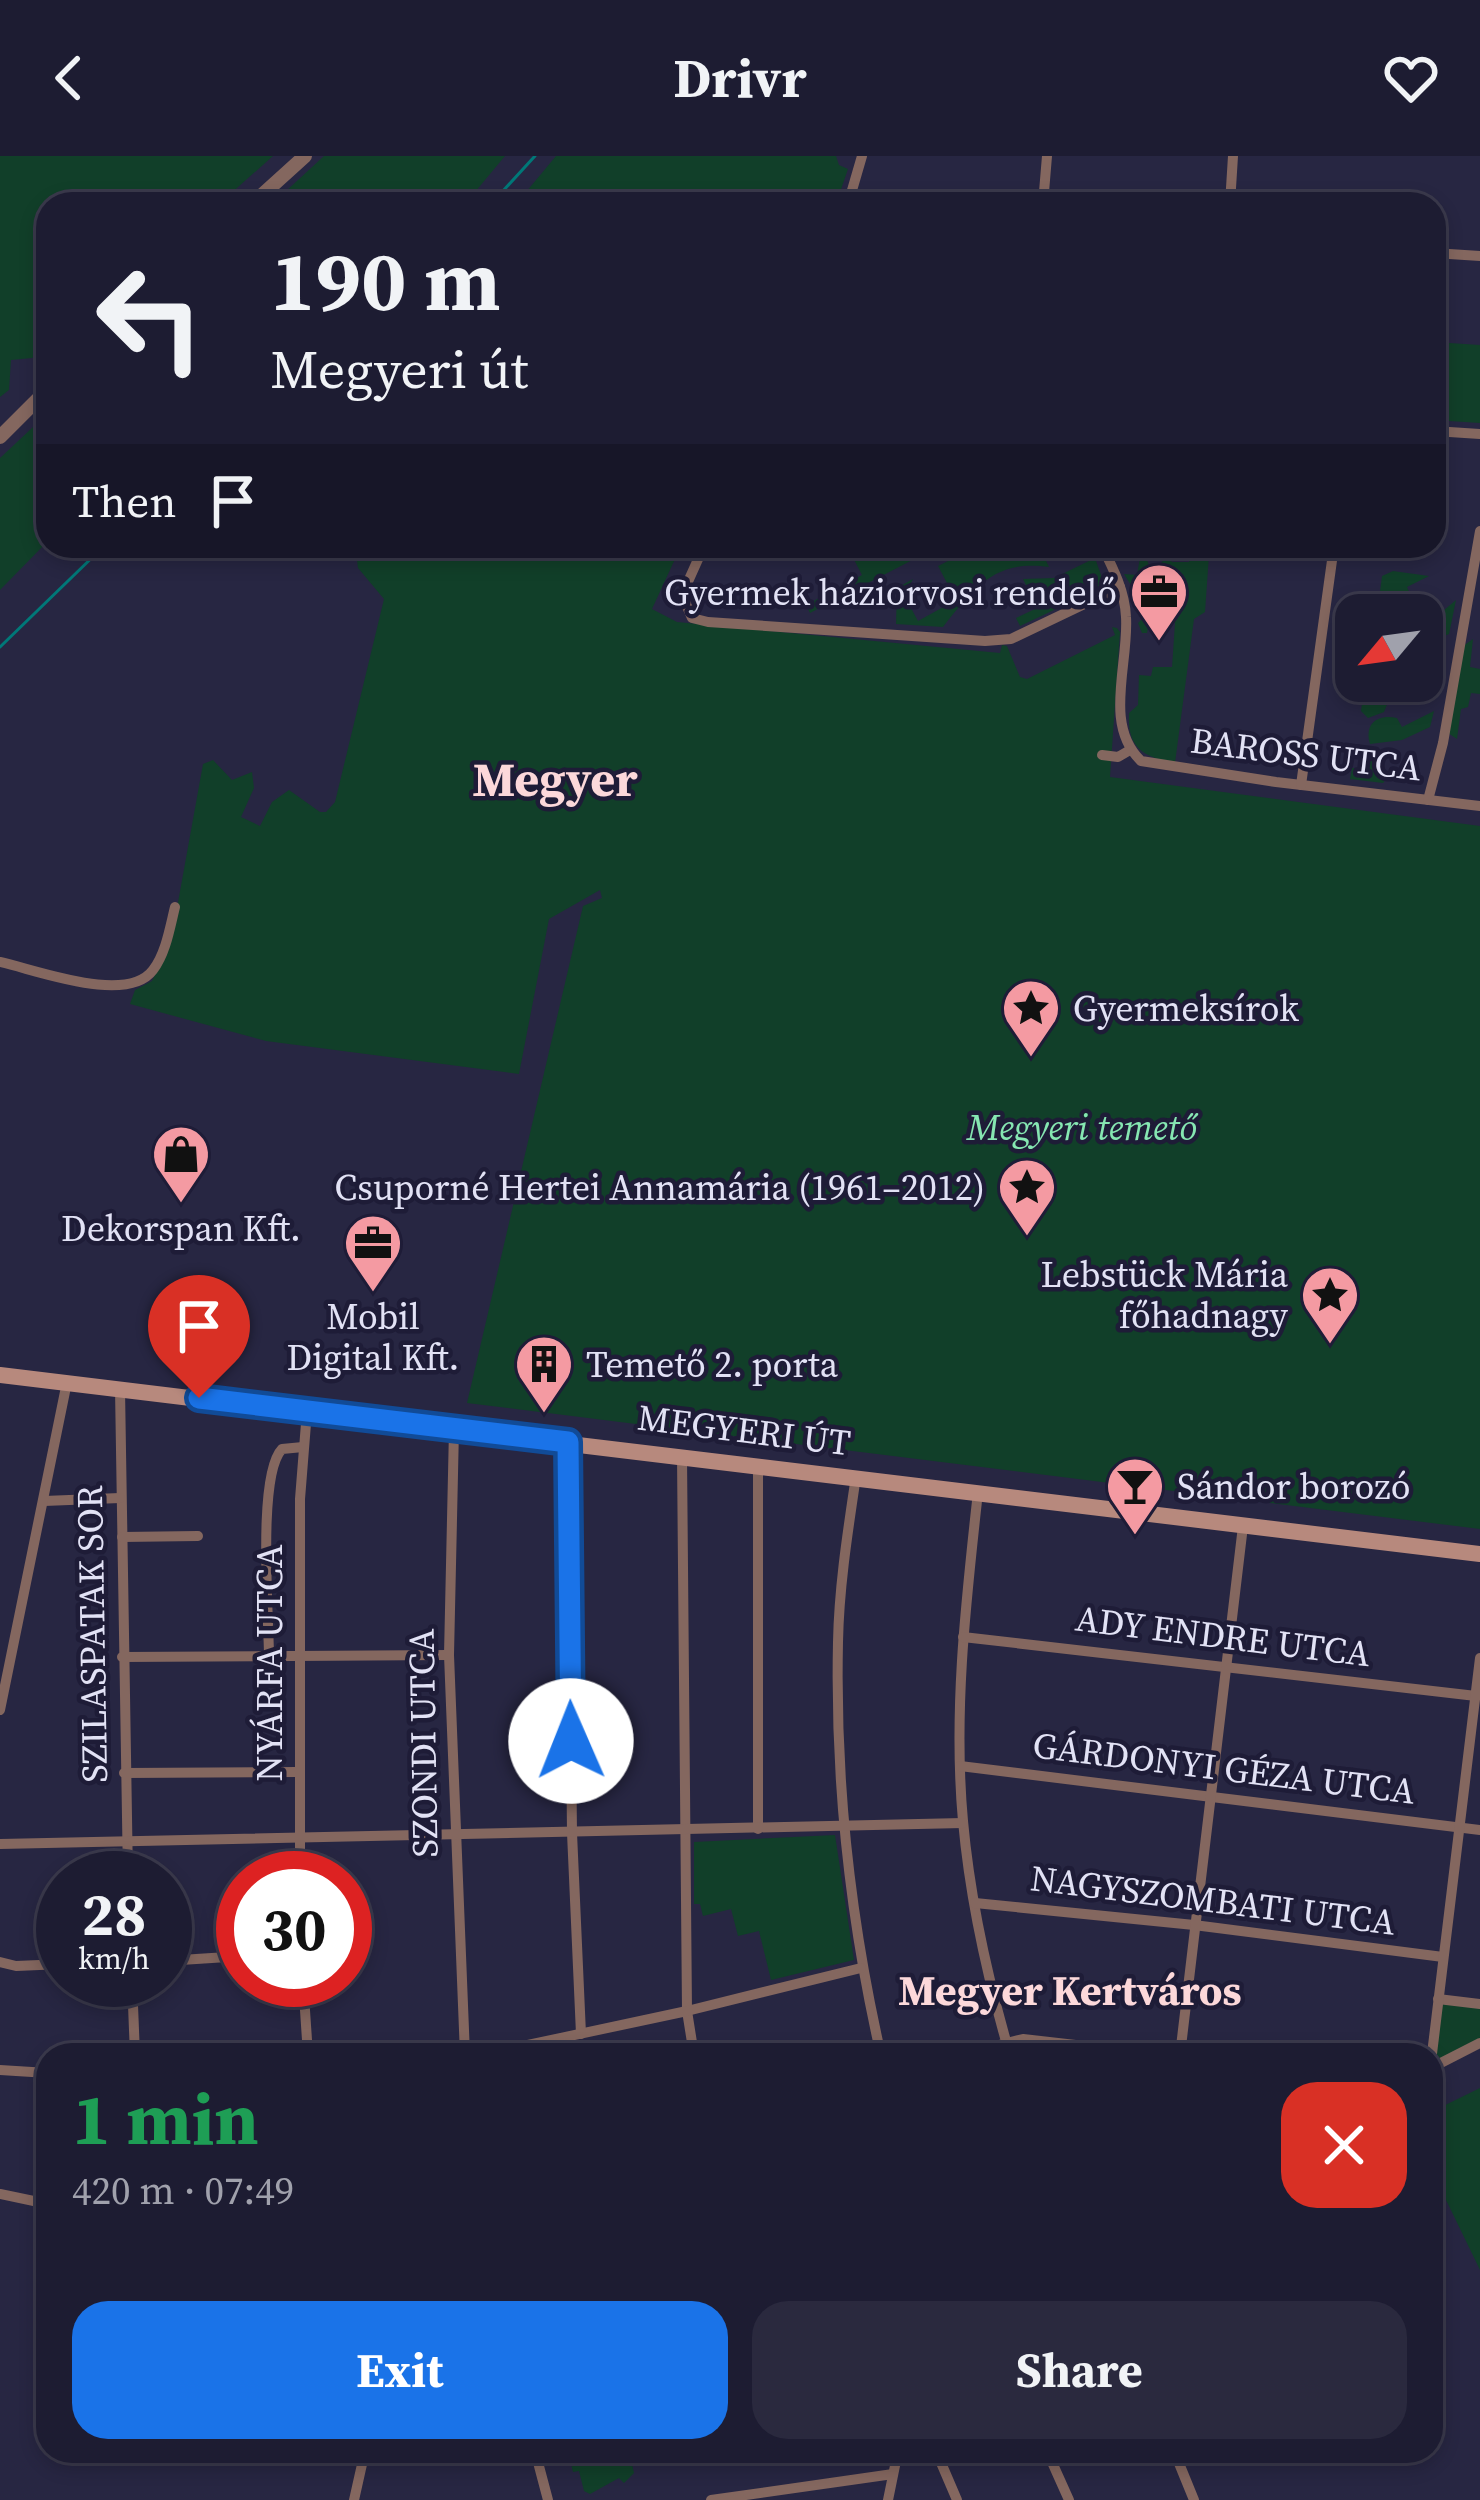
<!DOCTYPE html>
<meta charset="utf-8">
<style>
:root{--surface:#1d1c32;--page:#2a293e;--text:#f1f3f6;--muted:#a0a1ac;--line:#3b3a4d;--accent:#1a73e8}
body{margin:0;font-family:"Source Serif 4",serif;background:var(--page);color:var(--text);height:100vh;display:flex;flex-direction:column;font-size:45px;white-space:nowrap}
*{box-sizing:border-box;margin:0}
p{font-size:39px;color:var(--muted)}
.icon{flex:none;width:66px;height:66px;fill:none;stroke:currentColor;stroke-width:2;stroke-linecap:round;stroke-linejoin:round}
.map{position:relative;flex:1;overflow:hidden}
.side{position:absolute;left:36px;top:1887px;width:1407px;height:420px;display:flex;flex-direction:column;background:var(--surface);border-radius:36px;box-shadow:0 6px 18px #0003,0 0 0 3px var(--line)}
.side>*{flex:none}
.guide{position:absolute;left:36px;top:36px;width:1410px;height:366px;border-radius:36px;box-shadow:0 6px 18px #0003,0 0 0 3px var(--line);background:#1d1c32;color:var(--text);overflow:hidden}
.needle{width:78px;rotate:241deg}
.controls{position:absolute;left:1335px;top:438px;display:grid;gap:24px}
.controls a{display:grid;place-items:center;width:108px;height:108px;border-radius:24px;background:var(--surface);box-shadow:0 6px 18px #0003,0 0 0 3px var(--line);font-size:60px}
.speed{position:absolute;left:36px;top:1695px;display:flex;gap:24px;font-size:60px;font-weight:700;text-align:center}
.speed>*{display:grid;place-content:center;width:156px;height:156px;border-radius:50%;background:var(--surface);box-shadow:0 6px 18px #0003,0 0 0 3px var(--line);line-height:1}
.speed small{font-size:30px;font-weight:400}
.speed .limit{border:18px solid #d22;background:#fff;color:#111}
.pin{position:absolute;display:grid;place-items:center;width:102px;height:102px;color:#fff;margin:-123px -51px;border-radius:50% 50% 50% 0;rotate:-45deg;box-shadow:0 0 12px #0007}
.pin .icon{rotate:45deg}
.me{position:absolute;width:132px;margin:-66px;rotate:359deg;stroke-linejoin:round;filter:drop-shadow(0 0 9px #0008)}
.turn{display:flex;align-items:center;gap:42px;height:252px;padding:0 36px;font-size:54px}
.turn .icon{width:156px;height:156px;stroke-width:2.5}
.turn b{display:block;font-size:84px;line-height:102px}
.then{display:flex;align-items:center;height:114px;padding:0 36px;background:#0003;gap:24px;font-size:45px}
.round{display:grid;place-items:center;flex:none;width:126px;height:126px;border-radius:36px;background:var(--page)}
.overview{display:flex;align-items:center;justify-content:space-between;height:204px;padding:0 36px}
h1{font-size:72px;font-weight:700;line-height:90px;color:#1e9e55}
.cta{display:flex;gap:24px;margin-top:auto;padding:24px 36px}
.cta a{flex:1;height:138px;border-radius:36px;background:var(--accent);color:#fff;font-size:48px;font-weight:700;line-height:138px;text-align:center}
.cta a+a{background:var(--page);color:var(--text)}
header{display:flex;justify-content:space-between;align-items:center;height:156px;padding:0 36px;background:var(--surface);font-size:54px;font-weight:700}
.map>svg:first-child{display:block}
.green{fill:#113f29}
.lines{fill:none;stroke-linecap:round;stroke-linejoin:round}
.stream{stroke:#007878;stroke-width:3}
.minor{stroke:#84675f;stroke-width:10}
.tertiary{stroke:#84675f;stroke-width:14}
.secondary{stroke:#b7897d;stroke-width:16}
.route-casing{stroke:#114b97;stroke-width:30}
.route{stroke:#1a73e8;stroke-width:21}
.labels{text-anchor:middle;dominant-baseline:central;stroke-width:9;stroke-linejoin:round;paint-order:stroke}
.poi-label{font-size:36px;fill:#e2e2f5;stroke:#1e1c37;text-anchor:end}
.street-label{font-size:36px;fill:#e2e2f5;stroke:#1e1c37}
.park-label{font-size:36px;font-style:italic;fill:#86e7b2;stroke:#1e1c37}
.quarter-label{font-size:42px;font-weight:bold;fill:#fcd8da;stroke:#1e1c37}
.district-label{font-size:48px;font-weight:bold;fill:#fcd8da;stroke:#1e1c37}
</style>
<header><svg class="icon" aria-label="back" viewBox="0 0 24 24"><path d="M15 5l-7 7 7 7"/></svg>Drivr<svg class="icon" aria-label="heart" viewBox="0 0 24 24"><path d="M12 20l-8-8c-3-5 5-10 8-4 3-6 11-1 8 4z"/></svg></header>
<div class="map">
<svg width="1480" height="2344" viewBox="0 0 1480 2344">
<rect width="100%" height="100%" fill="#272642"/>
<!-- green -->
<g class="green">
<polygon points="0,0 273,0 219,48 48,48 48,193 32,202 11,204 9,234 0,241"/>
<polygon points="324,0 505,0 465,48 272,48"/>
<polygon points="556,0 836,0 839,9 848,13 836,48 516,48"/>
<polygon points="1434,186 1480,189 1480,267 1434,264"/>
<polygon points="48,257 48,385 0,434 0,302"/>
<polygon points="328,390 681,390 652,453 677,466 1000,497 1002,489 1007,490 1020,521 1027,523 1115,479 1112,471 1117,472 1120,476 1110,621 1480,670 1480,1373 467,1247 583,750 602,742 600,734 549,763 519,918 266,885 130,848 135,834 152,825 171,785 203,608 213,604 232,624 252,616 254,632 241,661 260,670 272,646 289,634 320,656 326,656 335,646 384,443 358,412 357,404"/>
<polygon points="847,390 908,390 911,394 923,390 926,397 810,457 806,449 862,419"/>
<path d="M 978,390 L 1039,390 L 1049,411 C 995,403 974,432 943,471 L 896,468 L 897,432 L 913,423 L 904,439 L 918,465 L 956,444 L 938,410 Z"/>
<path d="M 1142,390 L 1150,412 L 1157,413 L 1166,400 L 1172,406 L 1189,406 L 1190,390 L 1200,390 L 1209,399 L 1205,456 L 1194,463 L 1175,607 C 1143,601 1127,592 1129,557 L 1138,549 L 1139,519 L 1151,520 L 1153,511 L 1172,511 L 1175,467 L 1149,466 L 1147,477 L 1142,477 L 1138,467 L 1144,461 L 1167,463 L 1169,441 L 1137,439 L 1124,418 L 1137,419 Z"/>
<polygon points="1095,402 1105,430 1020,470 1016,462 1037,452 1023,423 1054,422"/>
<polygon points="1393,415 1429,420 1407,431 1420,459 1377,459 1382,420"/>
<polygon points="1456,444 1449,478 1437,483 1431,475 1422,477 1422,463 1437,460"/>
<polygon points="1473,483 1470,511 1480,513 1480,538 1471,537 1468,551 1461,553 1457,583 1448,577 1463,490"/>
<polygon points="1365,525 1419,525 1420,528 1392,536 1384,556 1368,562 1361,555"/>
<path d="M 1434,555 L 1430,571 L 1402,584 L 1370,588 C 1364,567 1378,558 1397,562 L 1402,571 Z"/>
<polygon points="1378,598 1388,621 1383,627 1350,623 1352,612 1364,612 1370,599"/>
<polygon points="835,1679 854,1804 771,1824 759,1775 738,1780 731,1753 703,1760 700,1748 694,1748 694,1686"/>
<polygon points="1438,1843 1480,1848 1480,1887 1431,1906"/>
<polygon points="1480,1932 1480,2114 1431,2013 1431,1956"/>
<polygon points="582,2295 629,2295 634,2317 624,2327 619,2322 590,2338 584,2335 579,2315 573,2316 569,2300"/>
<polygon points="702,2295 760,2295 759,2304 755,2301 749,2306 721,2310 720,2306 706,2304"/>
</g>
<g class="lines">
<!-- stream -->
<g class="stream">
<polyline points="491,48 535,0"/>
<polyline points="0,491 104,390"/>
</g>
<!-- minor -->
<g class="minor">
<polyline points="848,48 862,0"/>
<polyline points="1043,48 1047,0"/>
<polyline points="1230,48 1233,0"/>
<polyline points="1434,97 1480,100"/>
<polyline points="1434,275 1480,278"/>
<polyline points="704,390 682,439 692,462 708,466 985,485 1011,483 1120,431"/>
<path d="M 1102,390 C 1113,412 1125,436 1126,461 C 1129,508 1103,569 1141,605 L 1276,626 L 1480,650"/>
<polyline points="1102,599 1118,601 1130,594"/>
<polyline points="1301,629 1334,390"/>
<polyline points="1428,644 1443,587 1480,375"/>
<path d="M 0,806 C 37,814 127,849 153,814 C 166,797 170,771 175,751"/>
<polyline points="120,1233 128,1722"/>
<polyline points="454,1273 449,1499 465,1899"/>
<polyline points="568,1286 572,1677 581,1878"/>
<polyline points="682,1300 687,1855 694,1899"/>
<path d="M 856,1320 C 848,1374 839,1431 838,1486 C 835,1625 850,1763 881,1899"/>
<path d="M 978,1336 C 966,1445 953,1556 963,1665 C 970,1743 988,1824 1010,1899"/>
<polyline points="44,1345 120,1342"/>
<polyline points="122,1381 198,1380"/>
<polyline points="963,1481 1476,1540"/>
<polyline points="122,1501 449,1499"/>
<path d="M 269,1502 C 269,1460 257,1319 282,1293 L 303,1291"/>
<polyline points="0,1554 67,1226"/>
<polyline points="960,1610 1480,1674"/>
<polyline points="124,1617 298,1616"/>
<polyline points="758,1673 758,1310"/>
<polyline points="0,1688 963,1667"/>
<polyline points="300,1722 300,1343 307,1255"/>
<polyline points="975,1747 1194,1769 1443,1801"/>
<polyline points="165,1805 243,1800"/>
<polyline points="0,1806 16,1810 63,1808"/>
<polyline points="132,1824 135,1899"/>
<polyline points="303,1824 308,1899"/>
<polyline points="1438,1843 1480,1848"/>
<polyline points="481,1899 687,1855 861,1812"/>
<polyline points="960,1899 1023,1883 1163,1899"/>
<polyline points="1180,1899 1243,1370"/>
<polyline points="1431,1906 1480,1502"/>
<polyline points="1431,1912 1480,1887"/>
<polyline points="0,1914 48,1917"/>
<polyline points="0,2038 48,2048"/>
<polyline points="535,2295 548,2344"/>
<polyline points="936,2295 957,2344"/>
<polyline points="1047,2295 1069,2344"/>
<polyline points="1174,2295 1194,2344"/>
<polyline points="354,2344 365,2295"/>
<polyline points="711,2344 893,2318"/>
<polyline points="888,2344 898,2295"/>
</g>
<!-- tertiary -->
<g class="tertiary">
<polyline points="252,48 305,0"/>
<polyline points="0,281 48,233"/>
</g>
<!-- secondary -->
<polyline class="secondary" points="0,1219 1480,1398"/>
</g>
<g class="lines">
<!-- route casing -->
<g class="route-casing">
<polyline id="route" points="199,1242 568,1286 571,1585"/>
</g>
<!-- route -->
<use href="#route" class="route"/>
</g>
<!-- icons -->
<defs>
<g id="office-pin" transform="scale(3)"><path d="M0 17L-7.5 6A9.5 9.5 0 1 1 7.5 6Z" fill="#f49aa2" stroke="#1e1c37"/><path d="M-6-3h4V-5.5h4V-3h4V5H-6ZM-1-4.5V-3h2v-1.5ZM-6 0V1H6V0Z" fill="#111"/></g>
<g id="sight-pin" transform="scale(3)"><path d="M0 17L-7.5 6A9.5 9.5 0 1 1 7.5 6Z" fill="#f49aa2" stroke="#1e1c37"/><path d="M0-6L1.8-2.2L6-1.7L2.9 1.2L3.7 5.4L0 3.3L-3.7 5.4L-2.9 1.2L-6-1.7L-1.8-2.2Z" fill="#111"/></g>
<g id="shop-pin" transform="scale(3)"><path d="M0 17L-7.5 6A9.5 9.5 0 1 1 7.5 6Z" fill="#f49aa2" stroke="#1e1c37"/><path d="M-5-2.5h2.3a2.7 3.5 0 0 1 5.4 0H5L5.5 6h-11ZM-1.5-2.5h3a1.5 2.3 0 0 0-3 0Z" fill="#111"/></g>
<g id="building-pin" transform="scale(3)"><path d="M0 17L-7.5 6A9.5 9.5 0 1 1 7.5 6Z" fill="#f49aa2" stroke="#1e1c37"/><path d="M-4-6H4V6H1V3H-1V6H-4ZM-2.5-4.3h1.7v1.8h-1.7ZM.8-4.3h1.7v1.8H.8ZM-2.5-1h1.7V.8h-1.7ZM.8-1h1.7V.8H.8Z" fill="#111"/></g>
<g id="bar-pin" transform="scale(3)"><path d="M0 17L-7.5 6A9.5 9.5 0 1 1 7.5 6Z" fill="#f49aa2" stroke="#1e1c37"/><path d="M-6-5H6L.8 .8V4.5H3.5V6h-7V4.5H-.8V.8Z" fill="#111"/></g>
</defs>
<g fill-rule="evenodd">
<use href="#office-pin" x="1159" y="436"/>
<use href="#sight-pin" x="1031" y="852"/>
<use href="#shop-pin" x="181" y="998"/>
<use href="#sight-pin" x="1027" y="1031"/>
<use href="#office-pin" x="373" y="1087"/>
<use href="#sight-pin" x="1330" y="1139"/>
<use href="#building-pin" x="544" y="1208"/>
<use href="#bar-pin" x="1135" y="1330"/>
</g>
<g class="labels">
<!-- poi labels -->
<g class="poi-label">
<text x="1117" y="436">Gyermek háziorvosi rendelő</text>
<text x="1073" y="852" text-anchor="start">Gyermeksírok</text>
<text x="985" y="1031">Csuporné Hertei Annamária (1961–2012)</text>
<text x="181" y="1072" text-anchor="middle">Dekorspan Kft.</text>
<text x="1288" y="1118">Lebstück Mária<tspan x="1288" dy="41">főhadnagy</tspan></text>
<text x="373" y="1160" text-anchor="middle">Mobil<tspan x="373" dy="41">Digital Kft.</tspan></text>
<text x="586" y="1208" text-anchor="start">Temető 2. porta</text>
<text x="1177" y="1330" text-anchor="start">Sándor borozó</text>
</g>
<!-- street labels -->
<g class="street-label">
<text transform="translate(1306 598) rotate(7)">BAROSS UTCA</text>
<text transform="translate(744 1274) rotate(7)">MEGYERI ÚT</text>
<text transform="translate(92 1478) rotate(-91)">SZILASPATAK SOR</text>
<text transform="translate(1223 1480) rotate(7)">ADY ENDRE UTCA</text>
<text transform="translate(269 1507) rotate(-90)">NYÁRFA UTCA</text>
<text transform="translate(423 1587) rotate(-91)">SZONDI UTCA</text>
<text transform="translate(1224 1612) rotate(7)">GÁRDONYI GÉZA UTCA</text>
<text transform="translate(1213 1744) rotate(7)">NAGYSZOMBATI UTCA</text>
</g>
<!-- park labels -->
<g class="park-label">
<text x="1082" y="971">Megyeri temető</text>
</g>
<!-- quarter labels -->
<g class="quarter-label">
<text x="1070" y="1834">Megyer Kertváros</text>
</g>
<!-- district labels -->
<g class="district-label">
<text x="555" y="623">Megyer</text>
</g>
</g>
</svg>
<div class="controls">
<a><svg class="needle" viewBox="-14 -14 28 28"><path d="M0-13l5 13h-10z" fill="#e53935"/><path d="M0 13l5-13h-10z" fill="#a0a1ac"/></svg></a>
</div>
<div class="speed"><div>28<small>km/h</small></div><div class="limit">30</div></div>
<div class="pin" style="left:199px;top:1242px;background:#d93025"><svg class="icon" aria-label="arrive" viewBox="0 0 24 24"><path d="M6 21V4h12l-3 4 3 4H6"/></svg></div>
<svg class="me" style="left:571px;top:1585px" viewBox="-20 -20 40 40"><circle r="19" fill="#fff"/><path d="M0-13L10 11 0 6-10 11z" fill="#1a73e8"/></svg>
<div class="guide">
<div class="turn"><svg class="icon" aria-label="left" viewBox="0 0 24 24"><path d="M17 20v-9H6M10 6l-5 5 5 5"/></svg><div><b>190 m</b>Megyeri út</div></div>
<div class="then">Then<svg class="icon" aria-label="arrive" viewBox="0 0 24 24"><path d="M6 21V4h12l-3 4 3 4H6"/></svg></div>
</div>
<section class="side">
<div class="overview"><div><h1>1 min</h1><p>420 m · 07:49</p></div><a class="round" style="background:#d93025;color:#fff"><svg class="icon" aria-label="close" viewBox="0 0 24 24"><path d="M6 6l12 12M18 6L6 18"/></svg></a></div>
<div class="cta"><a>Exit</a><a>Share</a></div>
</section>
</div>
